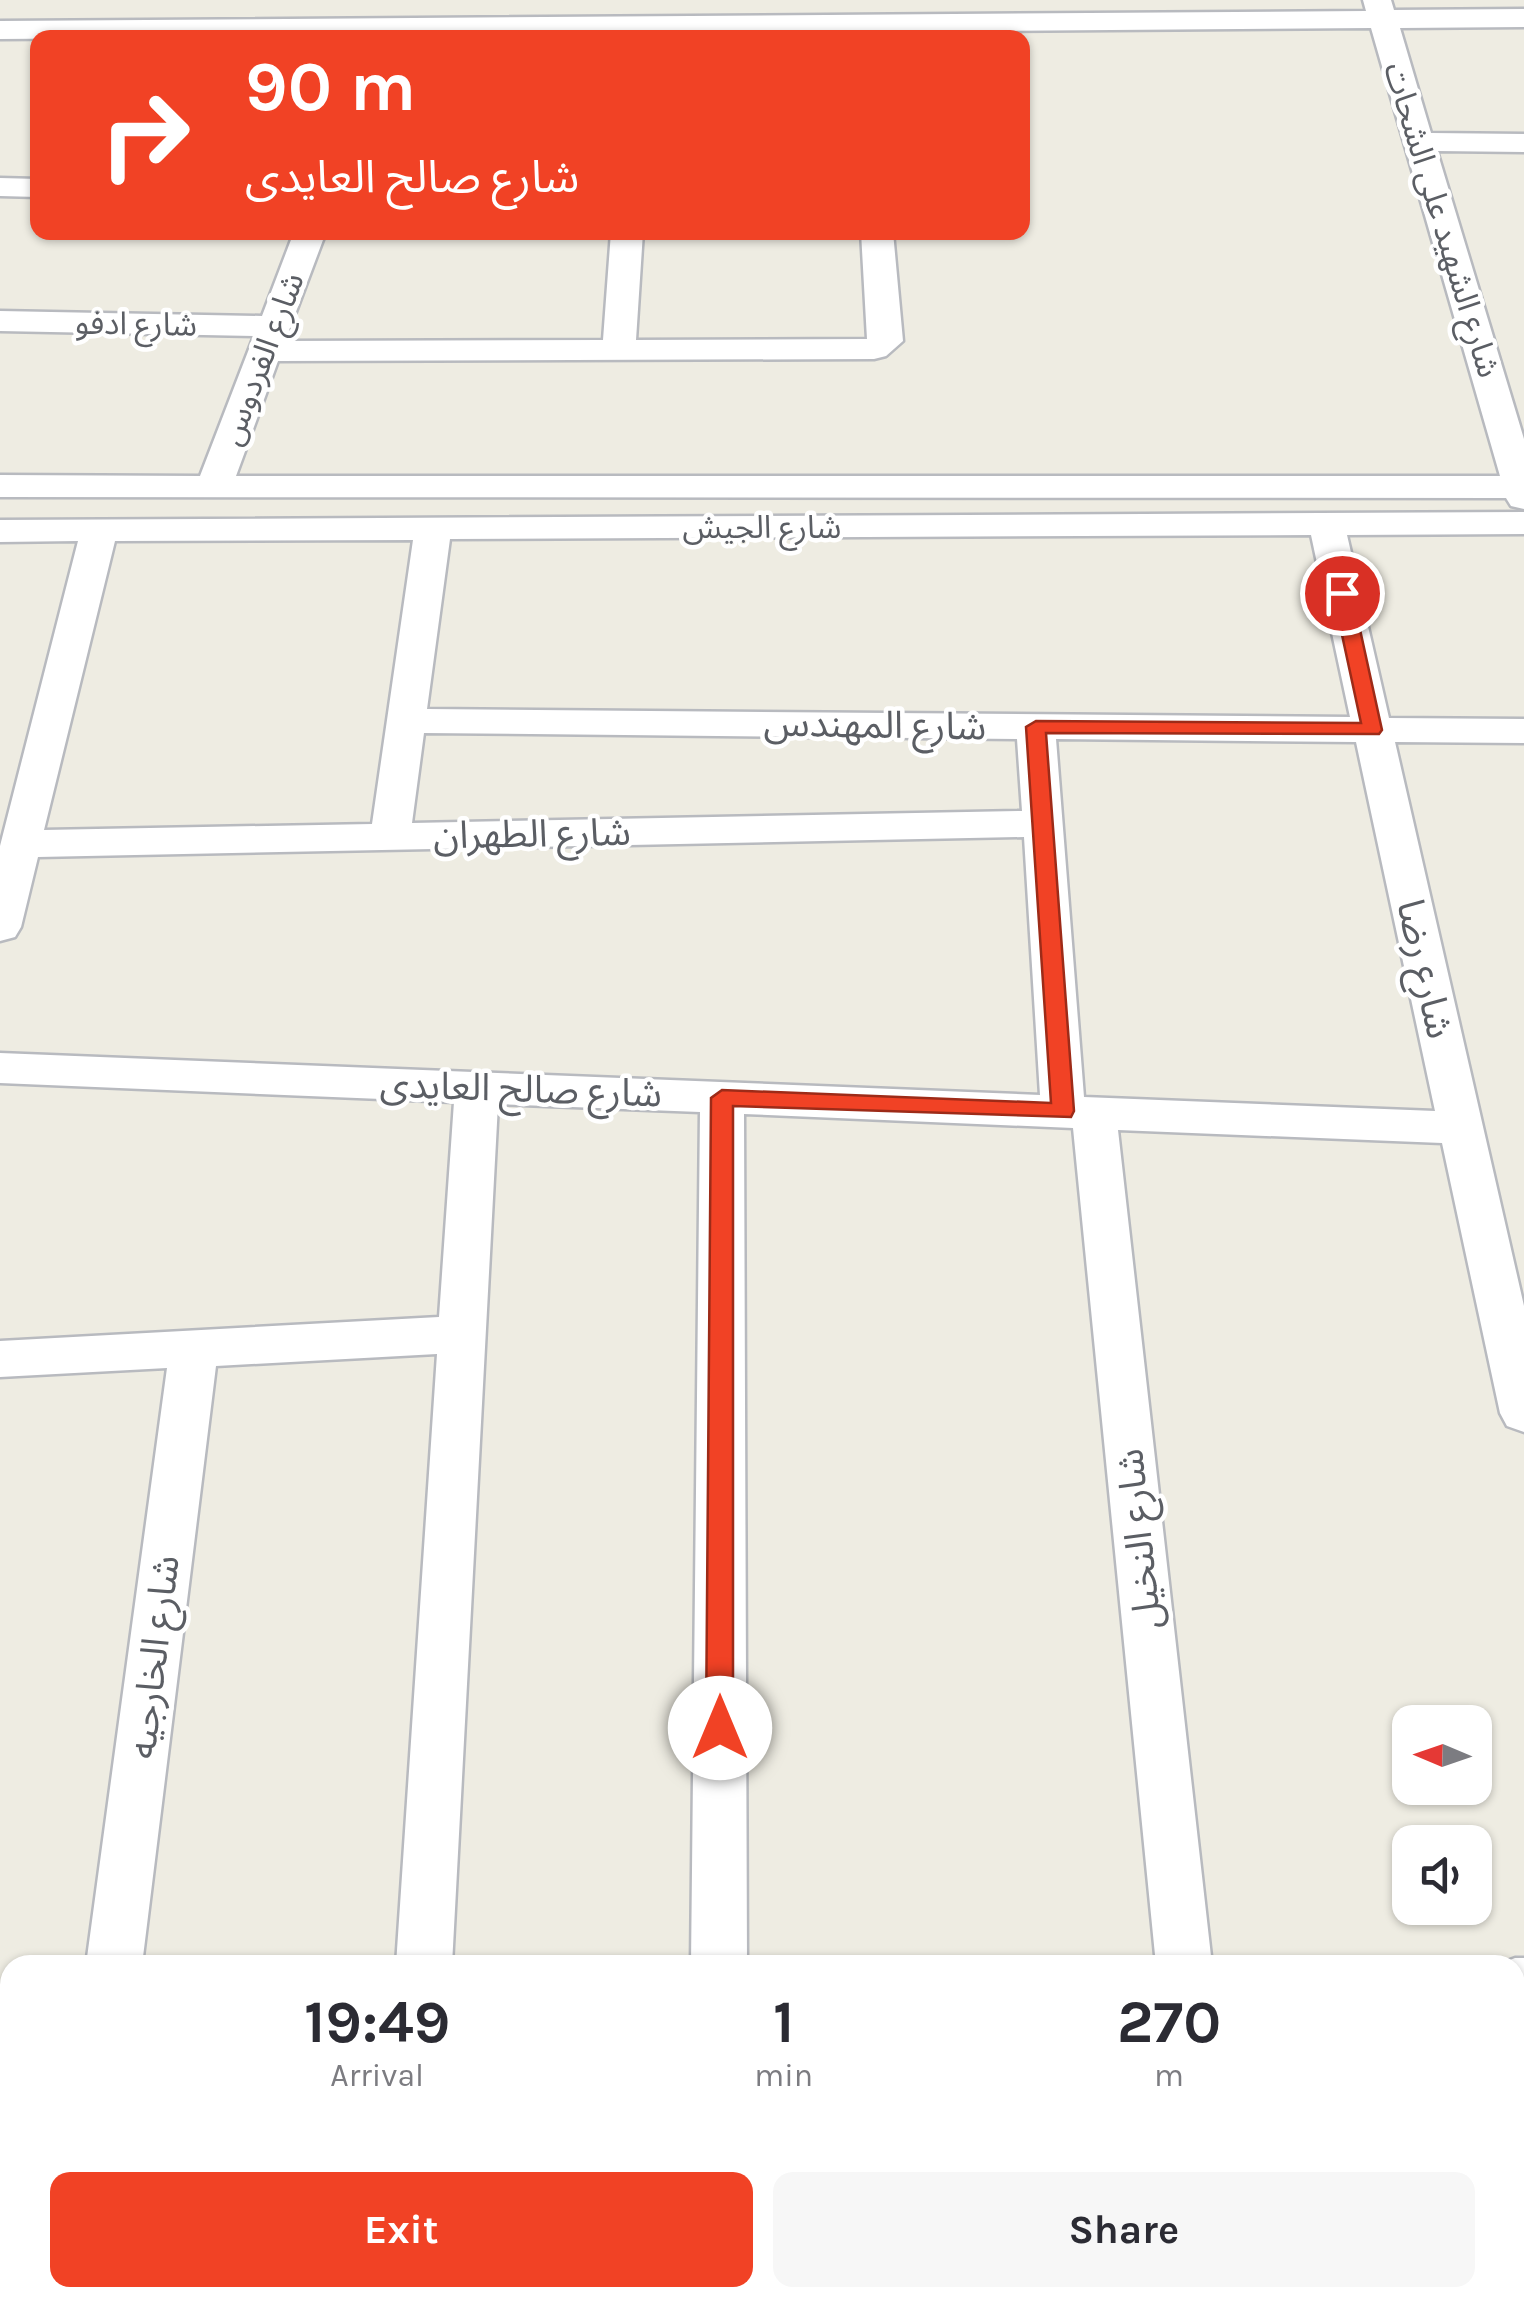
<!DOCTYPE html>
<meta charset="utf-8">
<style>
:root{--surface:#fff;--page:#f7f7f7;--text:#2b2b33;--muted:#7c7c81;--accent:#f14225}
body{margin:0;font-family:Karla,"Noto Sans Arabic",sans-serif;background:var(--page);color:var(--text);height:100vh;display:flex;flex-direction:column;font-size:38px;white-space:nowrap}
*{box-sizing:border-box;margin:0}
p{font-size:32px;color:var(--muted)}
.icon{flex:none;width:55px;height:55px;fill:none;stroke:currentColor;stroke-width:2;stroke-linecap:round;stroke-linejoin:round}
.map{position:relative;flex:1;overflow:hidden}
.sheet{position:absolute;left:0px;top:1955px;width:1525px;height:352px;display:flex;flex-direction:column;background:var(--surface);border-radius:30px 30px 0 0;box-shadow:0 2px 8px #0004}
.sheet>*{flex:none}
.banner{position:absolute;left:30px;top:30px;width:1000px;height:210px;border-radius:20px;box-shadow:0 2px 8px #0004;background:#f14225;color:#fff;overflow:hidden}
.needle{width:65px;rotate:272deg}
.buttons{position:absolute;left:1392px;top:1705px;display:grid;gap:20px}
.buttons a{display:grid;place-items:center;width:100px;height:100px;border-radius:20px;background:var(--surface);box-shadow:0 2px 8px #0004;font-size:50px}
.pin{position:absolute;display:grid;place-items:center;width:85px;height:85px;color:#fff;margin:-42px;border:5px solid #fff;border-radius:50%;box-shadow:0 2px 10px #0007}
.me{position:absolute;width:110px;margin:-55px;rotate:0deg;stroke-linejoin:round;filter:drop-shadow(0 0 8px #0008)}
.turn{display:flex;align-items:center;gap:35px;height:210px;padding:0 50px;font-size:45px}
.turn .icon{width:130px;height:130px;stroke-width:2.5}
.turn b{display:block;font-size:70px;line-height:85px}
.eta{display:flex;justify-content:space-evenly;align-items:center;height:170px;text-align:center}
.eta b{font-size:60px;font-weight:700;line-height:70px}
.cta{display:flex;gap:20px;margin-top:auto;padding:20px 50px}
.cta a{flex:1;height:115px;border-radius:20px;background:var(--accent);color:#fff;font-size:40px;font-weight:700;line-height:115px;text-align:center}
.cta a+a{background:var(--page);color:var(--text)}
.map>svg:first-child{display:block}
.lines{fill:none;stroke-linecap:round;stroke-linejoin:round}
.minor-casing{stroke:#b8babf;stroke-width:5}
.minor{fill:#fff;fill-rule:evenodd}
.route{fill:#f14225;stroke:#9d2b18;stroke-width:2.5}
.labels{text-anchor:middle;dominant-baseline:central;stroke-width:9;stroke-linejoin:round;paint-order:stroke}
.far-street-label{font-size:32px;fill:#5b5e64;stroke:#fff}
.street-label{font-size:38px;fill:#5b5e64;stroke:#fff}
</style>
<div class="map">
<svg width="1524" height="2306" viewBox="0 0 1524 2306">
<rect width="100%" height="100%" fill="#eeece2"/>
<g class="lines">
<!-- minor casing -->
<g class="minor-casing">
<g id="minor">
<polygon points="1363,0 1391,0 1394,10 1524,9 1524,27 1400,28 1431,133 1524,134 1524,152 1437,151 1524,439 1524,509 1511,506 1506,498 0,497 0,475 200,476 254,336 0,331 0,311 262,316 294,232 326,232 285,341 603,340 611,232 643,232 636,340 867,339 861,232 893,232 903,341 886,356 874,359 278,361 236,476 1500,476 1371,28 0,39 0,21 1366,11"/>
<polygon points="0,178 38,179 38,197 0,196"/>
<path d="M 1524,512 L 1524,534 L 1347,535 L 1389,718 L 1524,719 L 1524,743 L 1395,742 L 1524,1306 L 1524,1432 L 1507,1426 L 1500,1413 L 1442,1143 L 1118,1130 L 1212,1965 L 1156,1965 L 1073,1128 L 744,1114 L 747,1965 L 691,1965 L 700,1112 L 498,1104 L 452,1965 L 396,1965 L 437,1354 L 216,1366 L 142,1965 L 86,1965 L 167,1368 L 0,1377 L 0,1341 L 439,1317 L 454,1102 L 0,1083 L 0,1053 L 1040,1095 L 1024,837 L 38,857 L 21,927 L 15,937 L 0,941 L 0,846 L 78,541 L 0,542 L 0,520 ZM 1311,535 L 1350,717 L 427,709 L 450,539 ZM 413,540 L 372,824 L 44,830 L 115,541 ZM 424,733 L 1017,739 L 1022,811 L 412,823 ZM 1056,739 L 1356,742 L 1435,1111 L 1084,1097 Z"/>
<polygon points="1515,1958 1524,1958 1524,2010 1515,2010 1515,1965 1497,1965"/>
<polygon points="39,2298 101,2298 100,2306 38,2306"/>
<rect x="687" y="2298" width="62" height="8"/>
<polygon points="1189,2298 1251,2298 1252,2306 1190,2306"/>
</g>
</g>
<!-- minor -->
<use href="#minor" class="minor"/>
</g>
<!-- route -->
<polygon class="route" points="1342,587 1352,593 1382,730 1379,734 1046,733 1074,1111 1071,1117 733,1106 733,1728 729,1737 710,1737 706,1728 711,1098 722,1090 1051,1103 1026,727 1036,721 1361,723 1333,593"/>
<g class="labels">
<!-- far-street labels -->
<g class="far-street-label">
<text transform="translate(1442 220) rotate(73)">شارع الشهيد على الشحات</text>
<text transform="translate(136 324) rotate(1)">شارع ادفو</text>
<text transform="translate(262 359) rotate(-69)">شارع الفردوس</text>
<text x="762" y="527">شارع الجيش</text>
</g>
<!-- street labels -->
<g class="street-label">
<text transform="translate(875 725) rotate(1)">شارع المهندس</text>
<text transform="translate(532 834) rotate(-1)">شارع الطهران</text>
<text transform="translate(1425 969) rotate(77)">شارع رضا</text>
<text transform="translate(521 1089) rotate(2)">شارع صالح العايدى</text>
<text transform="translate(1139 1539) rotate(-96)">شارع النخيل</text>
<text transform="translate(154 1657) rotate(-83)">شارع الخارجيه</text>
</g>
</g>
</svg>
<div class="buttons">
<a><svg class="needle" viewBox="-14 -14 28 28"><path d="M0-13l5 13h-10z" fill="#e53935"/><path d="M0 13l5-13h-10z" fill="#7c7c81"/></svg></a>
<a><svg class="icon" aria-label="sound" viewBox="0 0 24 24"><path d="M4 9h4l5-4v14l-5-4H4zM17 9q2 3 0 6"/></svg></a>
</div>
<div class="pin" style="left:1342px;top:593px;background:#d93025"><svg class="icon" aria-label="arrive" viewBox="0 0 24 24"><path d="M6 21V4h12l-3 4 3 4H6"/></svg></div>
<svg class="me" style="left:720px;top:1728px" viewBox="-20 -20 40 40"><circle r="19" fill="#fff"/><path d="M0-13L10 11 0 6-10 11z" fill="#f14225"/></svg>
<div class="banner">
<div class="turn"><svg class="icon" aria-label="right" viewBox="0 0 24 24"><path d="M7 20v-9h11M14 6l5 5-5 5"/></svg><div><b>90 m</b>شارع صالح العايدى</div></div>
</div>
<section class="sheet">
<div class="eta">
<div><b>19:49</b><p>Arrival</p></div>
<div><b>1</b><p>min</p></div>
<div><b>270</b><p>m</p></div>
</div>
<div class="cta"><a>Exit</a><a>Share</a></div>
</section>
</div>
